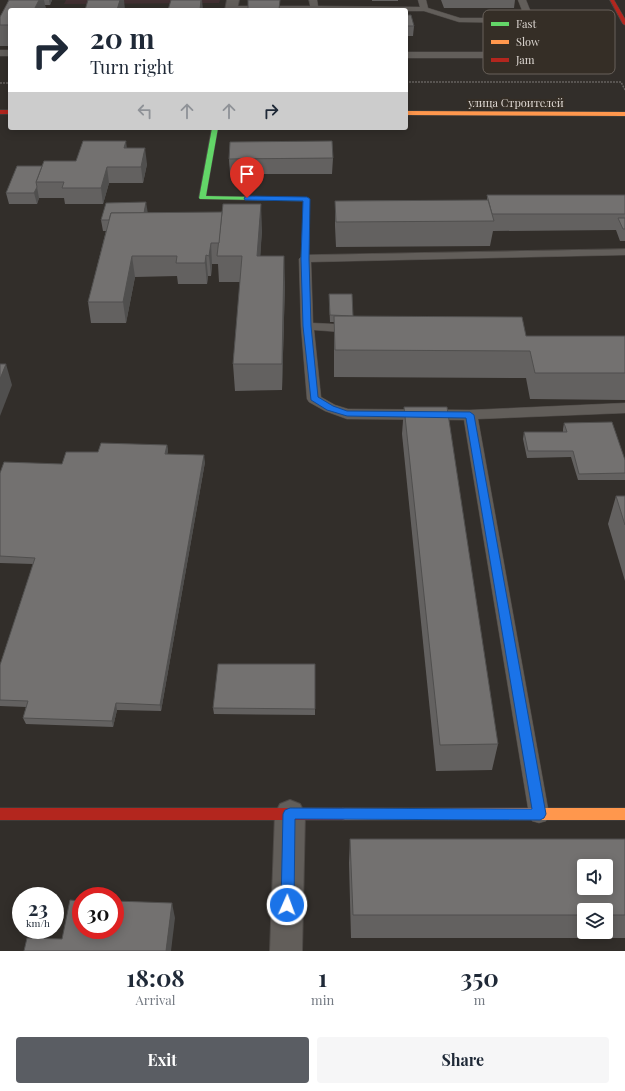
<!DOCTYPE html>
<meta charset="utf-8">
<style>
:root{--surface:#fff;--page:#f6f6f7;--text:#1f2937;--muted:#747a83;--accent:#5a5d63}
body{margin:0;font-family:"Playfair Display",serif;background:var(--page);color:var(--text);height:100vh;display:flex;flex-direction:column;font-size:15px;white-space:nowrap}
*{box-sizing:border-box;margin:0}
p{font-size:13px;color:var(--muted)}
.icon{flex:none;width:22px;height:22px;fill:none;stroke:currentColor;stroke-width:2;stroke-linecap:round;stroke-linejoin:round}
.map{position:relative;height:951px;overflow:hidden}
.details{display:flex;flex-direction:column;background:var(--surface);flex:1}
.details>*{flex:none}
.hud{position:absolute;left:8px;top:8px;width:400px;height:122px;border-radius:4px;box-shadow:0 2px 10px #0003;background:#fff;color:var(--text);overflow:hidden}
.buttons{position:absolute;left:577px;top:859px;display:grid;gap:8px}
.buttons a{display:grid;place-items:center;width:36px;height:36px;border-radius:4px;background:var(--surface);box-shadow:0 2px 10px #0003;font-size:20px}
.speed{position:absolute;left:12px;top:887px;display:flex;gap:8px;font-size:20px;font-weight:700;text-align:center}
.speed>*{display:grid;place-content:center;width:52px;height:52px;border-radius:50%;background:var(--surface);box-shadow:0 2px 10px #0003;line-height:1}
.speed small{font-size:10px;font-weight:400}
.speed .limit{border:6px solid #d22;background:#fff;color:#111}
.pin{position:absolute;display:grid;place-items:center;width:34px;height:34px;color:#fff;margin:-41px -17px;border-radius:50% 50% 50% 0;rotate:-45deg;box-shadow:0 0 4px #0007}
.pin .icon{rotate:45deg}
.me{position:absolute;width:44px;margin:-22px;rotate:2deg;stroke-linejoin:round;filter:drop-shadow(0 0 3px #0008)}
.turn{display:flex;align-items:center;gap:14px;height:84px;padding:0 16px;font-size:18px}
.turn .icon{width:52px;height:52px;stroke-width:2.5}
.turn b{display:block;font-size:28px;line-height:34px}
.lanes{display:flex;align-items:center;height:38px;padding:0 16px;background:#0003;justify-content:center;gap:20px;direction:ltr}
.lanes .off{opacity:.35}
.eta{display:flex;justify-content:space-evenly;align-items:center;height:68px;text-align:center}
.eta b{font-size:24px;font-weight:700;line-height:28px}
.action{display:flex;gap:8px;margin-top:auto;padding:8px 16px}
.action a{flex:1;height:46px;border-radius:4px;background:var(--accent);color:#fff;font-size:16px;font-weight:700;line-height:46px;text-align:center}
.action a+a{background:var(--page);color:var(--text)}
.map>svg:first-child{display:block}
.education{fill:#423032}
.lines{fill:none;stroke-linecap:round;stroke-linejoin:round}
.lane-casing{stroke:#4d4946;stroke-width:1}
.street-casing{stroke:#4d4946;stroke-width:2}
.fast-casing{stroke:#4d4946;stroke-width:1}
.slow-casing{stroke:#4d4946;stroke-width:1}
.jam-casing{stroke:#4d4946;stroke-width:1}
.path{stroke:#65625f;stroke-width:1.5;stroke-dasharray:2 1;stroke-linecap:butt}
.lane{fill:#625e5a;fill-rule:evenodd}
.street{fill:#625e5a;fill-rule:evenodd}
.fast{fill:#63d668;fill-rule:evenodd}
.slow{fill:#ff974d;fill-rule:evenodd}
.jam{fill:#b3261e;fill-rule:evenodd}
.wall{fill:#636160;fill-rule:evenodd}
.shaded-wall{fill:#504f4e}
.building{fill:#737170;stroke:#504f4e;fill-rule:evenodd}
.route{fill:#1a73e8;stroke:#114b97}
.labels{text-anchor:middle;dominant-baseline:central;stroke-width:4;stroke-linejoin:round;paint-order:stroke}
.far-street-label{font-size:11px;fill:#dfd9d4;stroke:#352e26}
.key{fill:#352e26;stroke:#68615a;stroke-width:1}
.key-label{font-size:11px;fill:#dfd9d4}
</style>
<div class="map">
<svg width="625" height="951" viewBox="0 0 625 951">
<rect width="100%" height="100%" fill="#322e2a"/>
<!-- education -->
<polygon class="education" points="66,0 220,0 219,3 64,4"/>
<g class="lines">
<!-- lane casing -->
<g class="lane-casing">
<g id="lane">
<polygon points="309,0 317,0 318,6 420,7 418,0 426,0 428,8 460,18 525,18 518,0 526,0 548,55 544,58 406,58 406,52 539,52 527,23 459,22 424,11 406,11 406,10 229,10 227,8 231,6 310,6"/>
<rect x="0" y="50" width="10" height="6"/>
<polygon points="625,249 625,255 311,262 313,323 354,325 359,326 360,329 359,332 354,333 314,330 321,397 335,405 348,409 470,410 625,403 625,413 478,419 549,814 546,821 539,823 532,821 529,814 464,420 347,419 325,411 309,402 307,399 301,326 299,259 301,257 305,255"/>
</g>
</g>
<!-- street casing -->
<g class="street-casing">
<g id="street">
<polygon points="227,0 239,0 237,10 225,10"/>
<polygon points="290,800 300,804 305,814 302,951 270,951 275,814 280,804"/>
</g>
</g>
<!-- fast casing -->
<g class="fast-casing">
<polygon id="fast" points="212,128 218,128 206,196 309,198 307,260 303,260 301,259 304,201 200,199 199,198"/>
</g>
<!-- slow casing -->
<g class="slow-casing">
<g id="slow">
<polygon points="406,111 625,112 625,116 406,115"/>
<polygon points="343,808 625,808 625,820 343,820 339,818 337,814 339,810"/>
</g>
</g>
<!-- jam casing -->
<g class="jam-casing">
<g id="jam">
<polygon points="610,0 614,0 625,19 625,25 623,24"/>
<rect x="0" y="110" width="10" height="4"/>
<polygon points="0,808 343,808 347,810 349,814 347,818 343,820 0,820"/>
</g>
</g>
<!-- path -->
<g class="path">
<polyline points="406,82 621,82 625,90"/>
<polyline points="0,83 10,83"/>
</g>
<!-- lane -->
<use href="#lane" class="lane"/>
<!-- street -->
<use href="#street" class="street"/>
<!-- fast -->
<use href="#fast" class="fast"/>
<!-- slow -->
<use href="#slow" class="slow"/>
<!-- jam -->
<use href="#jam" class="jam"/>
</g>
<!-- wall -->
<g class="wall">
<polygon points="9,0 52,0 50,5 45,5 46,10 10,10 10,46 0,46 0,17"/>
<rect x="372" y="0" width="26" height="1"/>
<polygon points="441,0 515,0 514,8 444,8"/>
<polygon points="406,15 414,26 413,36 406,36"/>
<polygon points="127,148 147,164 143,183 109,183 103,204 65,204 64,198 39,198 37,204 9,204 6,193 42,166 76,161"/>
<polygon points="333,158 332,174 230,174 229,159"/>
<polygon points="487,195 625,195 625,241 620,241 616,230 493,231 490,246 336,247 335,226 335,201 487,200"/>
<polygon points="148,213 262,229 260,256 285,282 282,390 235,391 233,364 240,282 219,282 218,264 212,264 211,276 208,276 207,284 178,284 177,276 135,277 126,323 91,323 88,302 106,231 103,231 101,220"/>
<polygon points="329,300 353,316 526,336 625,336 625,400 530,399 526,378 334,377 334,322 330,322"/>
<polygon points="404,407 498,744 492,770 436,771 402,434"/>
<polygon points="564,423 625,460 625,480 578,480 571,457 527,458 523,439 524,432 563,432 563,429"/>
<polygon points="167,445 168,451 167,454 205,462 161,711 117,710 113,727 26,724 23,718 26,707 0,706 0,665 33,564 0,563 0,473 62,464 98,452"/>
<polygon points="616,496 625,496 625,581 608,524"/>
<polygon points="315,664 315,715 214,714 213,708"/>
<path d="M 350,839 L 625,839 L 625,938 L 351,938 L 349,863 ZM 584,910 L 606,910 L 606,932 L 584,932 Z"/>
</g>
<!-- shaded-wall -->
<g class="shaded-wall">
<polygon points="39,0 44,0 46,10 34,10"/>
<polygon points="49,0 52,0 50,5"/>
<polygon points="120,0 124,0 125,10 117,10"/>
<polygon points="201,0 202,0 203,10 200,10"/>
<polygon points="126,141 128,157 124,148"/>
<polygon points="145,148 147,164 143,183 141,167"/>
<polygon points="107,167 109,183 103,204 101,188"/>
<polygon points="37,187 39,198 37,204 34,193"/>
<polygon points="146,202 148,214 143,219"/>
<polygon points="261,204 262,229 259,282 257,256"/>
<polygon points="211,243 212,264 211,276 209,256"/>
<polygon points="206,255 208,276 207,284 205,263"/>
<polygon points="132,256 135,277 126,323 123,302"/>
<polygon points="284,256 285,282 282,390 282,364"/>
<polygon points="6,364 12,385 0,416 0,379"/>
<polygon points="167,445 168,451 166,460 165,454"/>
<polygon points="204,455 205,462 161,711 160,705"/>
<polygon points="116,703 117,710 113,727 112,721"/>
<polygon points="172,903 175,918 171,951 166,951"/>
</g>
<!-- building -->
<g class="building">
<polygon points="9,0 39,0 34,10 10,10 10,25 0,25 0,17"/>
<polygon points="88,0 120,0 117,10 85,10"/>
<polygon points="171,0 201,0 200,10 168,10"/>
<polygon points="248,0 280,0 279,10 248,10"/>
<polygon points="406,15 411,15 414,26 406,26"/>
<polygon points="83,141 126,141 124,148 145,148 141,167 107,167 101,188 62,188 64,182 36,182 44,161 76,161"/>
<polygon points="332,141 333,158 229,159 230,142"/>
<polygon points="17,166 42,166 36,182 37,187 34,193 6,193"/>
<polygon points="487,195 625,195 625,214 492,214"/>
<polygon points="488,200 494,221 336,222 335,201"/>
<polygon points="146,202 144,213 111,213 109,220 101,220 106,203"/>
<polygon points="223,204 261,204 257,256 284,256 282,364 233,364 242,256 217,256"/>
<polygon points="222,212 219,243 211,243 209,256 206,255 205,263 176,263 177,256 132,256 123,302 88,302 111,213"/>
<polygon points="618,218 625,218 625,229 623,229"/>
<polygon points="329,294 352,294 353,316 330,315"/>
<polygon points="334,316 522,317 526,336 625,336 625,373 535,373 530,351 335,350"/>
<polygon points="0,364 6,364 0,379"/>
<polygon points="404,407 447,407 498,744 440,745"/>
<polygon points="612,422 625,460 625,473 579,474 573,451 528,451 524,432 567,432 564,423"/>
<polygon points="101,443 167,445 165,454 204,455 160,705 116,703 112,721 23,718 28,701 0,700 0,665 35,558 0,556 0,473 4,462 62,464 66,452 98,452"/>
<polygon points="616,496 625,496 625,525"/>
<polygon points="218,664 315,664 315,709 213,708"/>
<path d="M 350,839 L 625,839 L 625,915 L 606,915 L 606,910 L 584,910 L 584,915 L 353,915 ZM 584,866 L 606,866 L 606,888 L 584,888 Z"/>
<polygon points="70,900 81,901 81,930 115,930 115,901 172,903 166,951 24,951 27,938 62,939"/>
</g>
<!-- route -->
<polygon class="route" points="247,196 307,197 310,199 309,259 311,326 318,397 333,406 347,411 470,412 474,415 546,814 544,818 540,820 295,819 294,905 292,910 287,912 282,910 281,905 283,814 285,810 290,808 532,809 466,418 347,416 327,410 311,400 303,326 301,259 303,201 245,200 244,198"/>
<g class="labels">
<!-- far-street labels -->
<g class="far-street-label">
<text x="516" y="102">улица Строителей</text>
</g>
</g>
<!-- legend -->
<rect x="483" y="10" width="132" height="64" rx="6" class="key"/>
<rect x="491" y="22" width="18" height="4" fill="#63d668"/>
<rect x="491" y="40" width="18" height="4" fill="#ff974d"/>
<rect x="491" y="58" width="18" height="4" fill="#b3261e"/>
<g class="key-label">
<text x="516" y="28">Fast</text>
<text x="516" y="46">Slow</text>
<text x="516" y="64">Jam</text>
</g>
</svg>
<div class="buttons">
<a><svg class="icon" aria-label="sound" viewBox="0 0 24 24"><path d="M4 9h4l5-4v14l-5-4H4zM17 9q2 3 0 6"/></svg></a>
<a><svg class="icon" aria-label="layers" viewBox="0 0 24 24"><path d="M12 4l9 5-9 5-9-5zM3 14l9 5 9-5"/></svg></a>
</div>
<div class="speed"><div>23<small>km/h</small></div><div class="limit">30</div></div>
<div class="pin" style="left:247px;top:198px;background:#d93025"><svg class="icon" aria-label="arrive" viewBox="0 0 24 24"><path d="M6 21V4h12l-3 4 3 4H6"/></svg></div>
<svg class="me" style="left:287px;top:905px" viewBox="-20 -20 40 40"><circle r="17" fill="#1a73e8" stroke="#fff" stroke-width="3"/><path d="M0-11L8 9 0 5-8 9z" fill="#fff"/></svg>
<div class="hud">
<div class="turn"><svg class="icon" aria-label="right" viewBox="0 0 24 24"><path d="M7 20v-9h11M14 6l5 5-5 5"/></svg><div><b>20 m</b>Turn right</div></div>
<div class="lanes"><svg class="icon off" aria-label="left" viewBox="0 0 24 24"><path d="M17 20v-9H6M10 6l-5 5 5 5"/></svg><svg class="icon off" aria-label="ahead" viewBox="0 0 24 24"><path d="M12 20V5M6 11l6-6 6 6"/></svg><svg class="icon off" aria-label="ahead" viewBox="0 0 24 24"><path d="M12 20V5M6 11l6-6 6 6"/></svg><svg class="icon" aria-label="right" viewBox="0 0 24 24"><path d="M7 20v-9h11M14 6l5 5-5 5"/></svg></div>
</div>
</div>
<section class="details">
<div class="eta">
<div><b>18:08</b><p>Arrival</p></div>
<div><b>1</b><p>min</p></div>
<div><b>350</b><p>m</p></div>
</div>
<div class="action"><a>Exit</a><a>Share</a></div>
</section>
